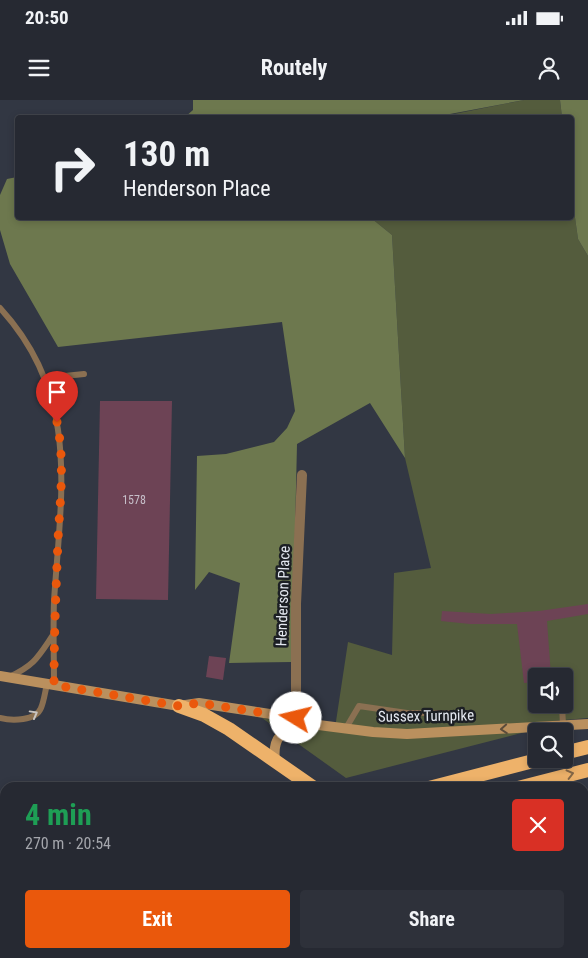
<!DOCTYPE html>
<meta charset="utf-8">
<style>
:root{--surface:#262932;--page:#2e313a;--text:#f1f3f6;--muted:#a4a6ac;--line:#42454d;--accent:#ea580c}
body{margin:0;font-family:"Roboto Condensed",sans-serif;background:var(--page);color:var(--text);height:100vh;display:flex;flex-direction:column;font-size:19px;white-space:nowrap}
*{box-sizing:border-box;margin:0}
p{font-size:16px;color:var(--muted)}
.icon{flex:none;width:28px;height:28px;fill:none;stroke:currentColor;stroke-width:2;stroke-linecap:round;stroke-linejoin:round}
.map{position:relative;flex:1;overflow:hidden}
.sheet{position:absolute;left:0px;top:682px;width:589px;height:176px;display:flex;flex-direction:column;background:var(--surface);border-radius:15px 15px 0 0;box-shadow:0 2px 8px #0003,0 0 0 1px var(--line)}
.sheet>*{flex:none}
.top-card{position:absolute;left:15px;top:15px;width:559px;height:105px;border-radius:5px;box-shadow:0 2px 8px #0003,0 0 0 1px var(--line);background:#262932;color:var(--text);overflow:hidden}
.fabs{position:absolute;left:528px;top:568px;display:grid;gap:10px}
.fabs a{display:grid;place-items:center;width:45px;height:45px;border-radius:5px;background:var(--surface);box-shadow:0 2px 8px #0003,0 0 0 1px var(--line);font-size:25px}
.pin{position:absolute;display:grid;place-items:center;width:42px;height:42px;color:#fff;margin:-51px -21px;border-radius:50% 50% 50% 0;rotate:-45deg;box-shadow:0 0 5px #0007}
.pin .icon{rotate:45deg}
.me{position:absolute;width:55px;margin:-28px;rotate:279deg;stroke-linejoin:round;filter:drop-shadow(0 0 4px #0008)}
.turn{display:flex;align-items:center;gap:18px;height:105px;padding:0 25px;font-size:22px}
.turn .icon{width:65px;height:65px;stroke-width:2.5}
.turn b{display:block;font-size:35px;line-height:42px}
.round{display:grid;place-items:center;flex:none;width:52px;height:52px;border-radius:5px;background:var(--page)}
.headline{display:flex;align-items:center;justify-content:space-between;height:85px;padding:0 25px}
h1{font-size:30px;font-weight:700;line-height:38px;color:#1e9e55}
.cta{display:flex;gap:10px;margin-top:auto;padding:10px 25px}
.cta a{flex:1;height:58px;border-radius:5px;background:var(--accent);color:#fff;font-size:20px;font-weight:700;line-height:58px;text-align:center}
.cta a+a{background:var(--page);color:var(--text)}
.status{display:flex;justify-content:space-between;align-items:center;height:35px;padding:0 25px;background:var(--surface);direction:ltr}
.status svg{height:14px;fill:currentColor}
header{display:flex;justify-content:space-between;align-items:center;height:65px;padding:0 25px;background:var(--surface);font-size:22px;font-weight:700}
.map>svg:first-child{display:block}
.green{fill:#545c3d;fill-rule:evenodd}
.forest{fill:#6d784e}
.water{fill:#062728}
.building{fill:#6d4355}
.lines{fill:none;stroke-linecap:round;stroke-linejoin:round}
.service{stroke:#8b7052;stroke-width:6}
.minor{stroke:#8b7052;stroke-width:10}
.secondary{stroke:#ba905e;stroke-width:10}
.trunk{stroke:#eeb26a;stroke-width:14}
.oneway{stroke:#c9c4c1}
.oneway2{stroke:#5b4c3b}
.oneway3{stroke:#856847}
.route{stroke:#ea580c;stroke-width:9;stroke-dasharray:0 16.2}
.labels{text-anchor:middle;dominant-baseline:central;stroke-width:5;stroke-linejoin:round;paint-order:stroke}
.number-label{font-size:12px;fill:#c6bfc9}
.street-label{font-size:15px;fill:#e4e8f0;stroke:#1c1f24}
</style>
<div class="status"><b>20:50</b><svg viewBox="0 0 49 12"><path d="M0 12V9h3v3zM5 12V6h3v6zM10 12V3h3v9zM15 12V0h3v12zM26 1h20v11H26zM47 4h2v5h-2z"/></svg></div>
<header><svg class="icon" aria-label="menu" viewBox="0 0 24 24"><path d="M4 6h16M4 12h16M4 18h16"/></svg>Routely<svg class="icon" aria-label="person" viewBox="0 0 24 24"><circle cx="12" cy="8" r="4"/><path d="M4 21q1-7 8-7t8 7"/></svg></header>
<div class="map">
<svg width="588" height="858" viewBox="0 0 588 858">
<rect width="100%" height="100%" fill="#323743"/>
<!-- green -->
<g class="green">
<polygon points="524,0 560,0 562,17 434,18"/>
<path d="M 571,89 L 578,139 L 588,156 L 588,618 L 541,622 L 533,630 L 346,678 L 262,618 L 335,628 L 348,542 L 392,555 L 394,473 L 431,468 L 405,358 L 392,135 L 371,118 L 571,118 ZM 536,576 L 564,576 L 564,604 L 536,604 Z"/>
</g>
<!-- forest -->
<g class="forest">
<polygon points="193,0 524,0 434,17 185,17 193,10"/>
<polygon points="560,0 588,0 588,156 578,139 571,89 571,18 562,17"/>
<polygon points="17,77 18,118 371,118 392,135 405,358 370,303 297,344 292,562 229,563 240,483 209,472 195,490 197,356 226,354 274,342 287,328 295,311 282,222 58,247 10,164 0,130 0,95 7,79"/>
</g>
<!-- water -->
<polygon class="water" points="588,768 588,858 525,858 529,854 584,854 584,772"/>
<!-- building -->
<g class="building">
<polygon points="100,301 172,301 168,500 96,499"/>
<polygon points="588,504 588,514 547,521 551,576 536,576 536,582 524,583 517,524 470,524 441,521 442,511 491,514 539,511"/>
<polygon points="209,556 226,558 223,580 206,577"/>
</g>
<g class="lines">
<!-- service -->
<g class="service">
<path d="M 0,208 C 81,296 61,393 54,501 C 53,529 54,557 54,585"/>
<polyline points="45,278 84,274"/>
<polyline points="559,570 560,576"/>
<path d="M 9,577 C 35,565 38,557 53,535"/>
<polyline points="562,604 563,626"/>
<path d="M 0,618 C 12,621 36,621 41,608 C 44,601 45,592 47,584"/>
<polyline points="346,628 359,606 407,613 462,613"/>
<polyline points="93,854 93,858"/>
<polyline points="163,854 163,858"/>
<polyline points="288,858 305,854"/>
</g>
<!-- minor -->
<g class="minor">
<polyline points="296,618 296,504 302,375"/>
<polyline points="202,854 202,858"/>
</g>
<!-- secondary -->
<g class="secondary">
<polyline points="0,576 179,606 199,603 296,618 303,623 373,632 407,634 588,624"/>
<path d="M 275,660 C 272,637 283,630 303,623"/>
</g>
<!-- trunk -->
<g class="trunk">
<polyline points="179,606 204,615 229,629 314,688"/>
<polyline points="564,653 588,647"/>
<polyline points="429,688 541,659"/>
<polyline points="518,688 588,670"/>
<polyline points="584,719 588,714"/>
<polyline points="0,768 5,768"/>
<polyline points="0,792 5,792"/>
</g>
</g>
<!-- one-way arrows -->
<defs><path id="oneway-chevron" d="M-2-3.5L2.5 0L-2 3.5" fill="none" stroke-width="1.6" stroke-linecap="round" stroke-linejoin="round" transform="scale(1.25)"/></defs>
<use class="oneway" href="#oneway-chevron" transform="translate(34 614) rotate(-29)"/>
<use class="oneway2" href="#oneway-chevron" transform="translate(504 629) rotate(176)"/>
<use class="oneway3" href="#oneway-chevron" transform="translate(570 674) rotate(-14)"/>
<g class="lines">
<!-- route -->
<path class="route" d="M 57,322 C 65,362 60,400 58,440 C 56,489 54,537 54,585 L 179,606 L 199,603 L 296,618"/>
</g>
<g class="labels">
<!-- number labels -->
<g class="number-label">
<text x="134" y="400">1578</text>
</g>
<!-- street labels -->
<g class="street-label">
<text transform="translate(283 496) rotate(-88)">Henderson Place</text>
<text transform="translate(426 616) rotate(-1)">Sussex Turnpike</text>
</g>
</g>
</svg>
<div class="fabs">
<a><svg class="icon" aria-label="sound" viewBox="0 0 24 24"><path d="M4 9h4l5-4v14l-5-4H4zM17 9q2 3 0 6"/></svg></a>
<a><svg class="icon" aria-label="search" viewBox="0 0 24 24"><circle cx="10" cy="10" r="6"/><path d="M15 15l6 6"/></svg></a>
</div>
<div class="pin" style="left:57px;top:322px;background:#d93025"><svg class="icon" aria-label="arrive" viewBox="0 0 24 24"><path d="M6 21V4h12l-3 4 3 4H6"/></svg></div>
<svg class="me" style="left:296px;top:618px" viewBox="-20 -20 40 40"><circle r="19" fill="#fff"/><path d="M0-13L10 11 0 6-10 11z" fill="#ea580c"/></svg>
<div class="top-card">
<div class="turn"><svg class="icon" aria-label="right" viewBox="0 0 24 24"><path d="M7 20v-9h11M14 6l5 5-5 5"/></svg><div><b>130 m</b>Henderson Place</div></div>
</div>
<section class="sheet">
<div class="headline"><div><h1>4 min</h1><p>270 m · 20:54</p></div><a class="round" style="background:#d93025;color:#fff"><svg class="icon" aria-label="close" viewBox="0 0 24 24"><path d="M6 6l12 12M18 6L6 18"/></svg></a></div>
<div class="cta"><a>Exit</a><a>Share</a></div>
</section>
</div>
